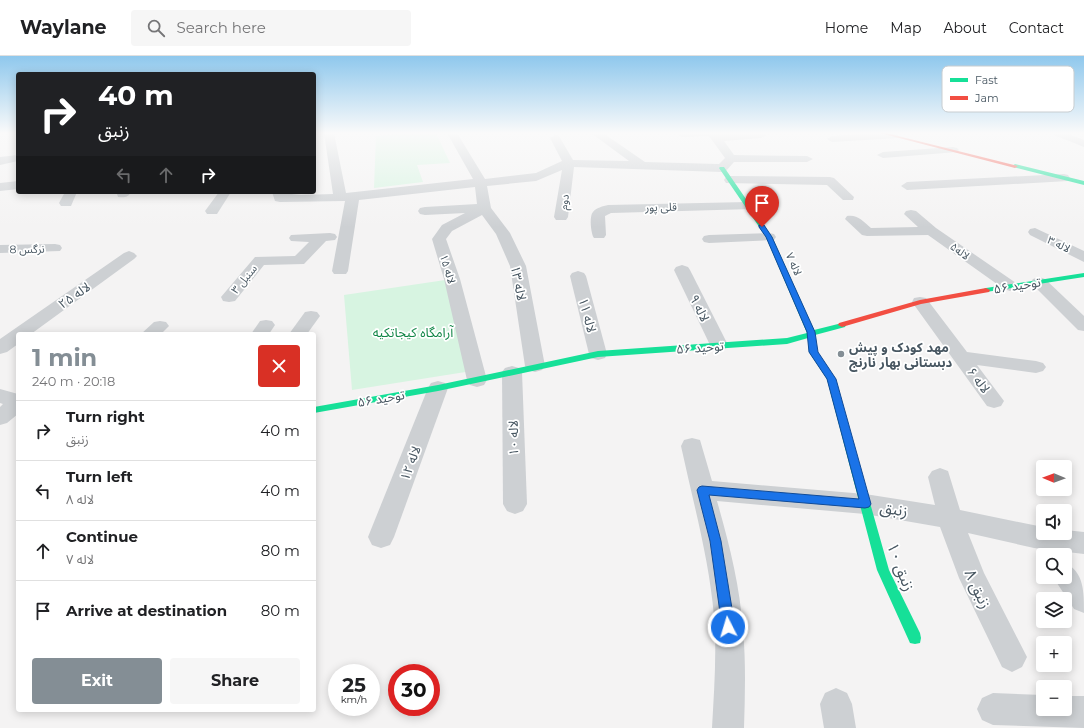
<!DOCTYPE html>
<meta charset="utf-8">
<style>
:root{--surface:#fff;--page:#f6f6f6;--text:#202124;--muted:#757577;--line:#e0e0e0;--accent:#848e95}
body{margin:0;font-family:Montserrat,"Noto Sans Arabic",sans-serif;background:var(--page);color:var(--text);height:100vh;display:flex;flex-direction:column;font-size:15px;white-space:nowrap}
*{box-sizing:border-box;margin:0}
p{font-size:13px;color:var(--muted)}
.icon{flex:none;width:22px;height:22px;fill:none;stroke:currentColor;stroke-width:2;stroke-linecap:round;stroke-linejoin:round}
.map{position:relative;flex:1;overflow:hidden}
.panel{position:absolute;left:16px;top:276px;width:300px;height:380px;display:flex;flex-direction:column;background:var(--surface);border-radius:4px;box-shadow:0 2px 10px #0003}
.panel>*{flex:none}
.guide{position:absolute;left:16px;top:16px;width:300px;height:122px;border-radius:4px;box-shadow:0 2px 10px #0003;background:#202124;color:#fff;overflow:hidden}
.needle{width:26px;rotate:271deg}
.tools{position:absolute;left:1036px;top:404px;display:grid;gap:8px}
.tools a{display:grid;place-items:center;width:36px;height:36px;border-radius:4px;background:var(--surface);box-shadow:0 2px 10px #0003;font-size:20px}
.speed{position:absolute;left:328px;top:608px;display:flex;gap:8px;font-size:20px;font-weight:700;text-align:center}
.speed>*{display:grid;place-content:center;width:52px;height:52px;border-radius:50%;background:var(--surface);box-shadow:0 2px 10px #0003;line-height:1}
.speed small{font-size:10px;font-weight:400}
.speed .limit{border:6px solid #d22;background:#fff;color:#111}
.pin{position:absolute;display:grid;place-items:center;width:34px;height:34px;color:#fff;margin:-41px -17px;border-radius:50% 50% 50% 0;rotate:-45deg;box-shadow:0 0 4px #0007}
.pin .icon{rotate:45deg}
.me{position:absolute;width:44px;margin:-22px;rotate:355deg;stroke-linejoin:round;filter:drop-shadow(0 0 3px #0008)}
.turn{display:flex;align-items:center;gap:14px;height:84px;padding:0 16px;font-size:18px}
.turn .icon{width:52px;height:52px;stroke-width:2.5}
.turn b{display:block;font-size:28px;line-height:34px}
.lanes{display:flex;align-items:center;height:38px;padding:0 16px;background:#0003;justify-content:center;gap:20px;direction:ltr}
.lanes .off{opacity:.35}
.round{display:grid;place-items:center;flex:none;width:42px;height:42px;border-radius:4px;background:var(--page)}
.summary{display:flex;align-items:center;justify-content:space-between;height:68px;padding:0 16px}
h1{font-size:24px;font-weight:700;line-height:30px;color:var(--accent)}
.action{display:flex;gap:8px;margin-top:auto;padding:8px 16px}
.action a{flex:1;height:46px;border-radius:4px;background:var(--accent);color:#fff;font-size:16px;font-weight:700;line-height:46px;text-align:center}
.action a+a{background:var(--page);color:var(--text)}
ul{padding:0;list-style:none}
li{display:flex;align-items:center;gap:12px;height:60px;padding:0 16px;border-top:1px solid var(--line)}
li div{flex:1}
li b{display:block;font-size:15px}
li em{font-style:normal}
header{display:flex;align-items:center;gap:24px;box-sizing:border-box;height:56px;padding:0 20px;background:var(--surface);border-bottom:1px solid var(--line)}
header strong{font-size:19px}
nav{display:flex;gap:22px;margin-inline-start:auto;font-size:14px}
.search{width:280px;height:36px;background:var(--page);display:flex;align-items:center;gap:10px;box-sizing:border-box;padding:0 14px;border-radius:4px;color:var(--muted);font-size:15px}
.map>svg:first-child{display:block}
.green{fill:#d7f4e1}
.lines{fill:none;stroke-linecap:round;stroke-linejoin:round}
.street{fill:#cdd0d3;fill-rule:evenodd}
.fast{fill:#16e098;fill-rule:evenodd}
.jam{fill:#f24e42;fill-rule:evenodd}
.route{fill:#1a73e8;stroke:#114b97}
.poi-dot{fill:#848e95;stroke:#fff;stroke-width:1.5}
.labels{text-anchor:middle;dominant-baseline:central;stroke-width:3.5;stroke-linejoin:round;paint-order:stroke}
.far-street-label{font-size:11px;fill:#485762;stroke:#fff}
.street-label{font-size:13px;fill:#485762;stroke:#fff}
.park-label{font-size:13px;fill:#108646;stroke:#fff}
.poi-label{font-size:13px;font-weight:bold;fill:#485762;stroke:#fff;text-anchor:start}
.near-street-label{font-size:16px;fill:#485762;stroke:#fff}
.key{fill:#fff;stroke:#c8cdd0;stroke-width:1}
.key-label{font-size:11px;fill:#485762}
</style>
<header>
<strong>Waylane</strong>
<div class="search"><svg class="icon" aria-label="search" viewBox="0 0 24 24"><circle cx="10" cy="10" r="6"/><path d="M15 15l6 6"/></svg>Search here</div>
<nav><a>Home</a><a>Map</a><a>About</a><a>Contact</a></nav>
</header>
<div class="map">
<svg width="1084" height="672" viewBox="0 0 1084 672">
<rect width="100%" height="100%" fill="#f4f3f3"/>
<!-- green -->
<g class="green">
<polygon points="415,77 436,77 450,107 417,109 423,126 374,132 376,80"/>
<polygon points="452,223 478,314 352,334 344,239"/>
</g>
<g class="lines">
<!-- street -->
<g class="street">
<polygon points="324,77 334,77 346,137 473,123 447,77 457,77 485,123 536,117 562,105 550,82 555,79 559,80 573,104 629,105 591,77 603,77 645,106 719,108 725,102 709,80 683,81 679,80 679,77 717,77 719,79 764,77 766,79 761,82 724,85 734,99 807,100 813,103 807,106 734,106 726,115 722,116 574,111 568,161 566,164 556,164 554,161 562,114 536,125 487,130 491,152 510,177 526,210 545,310 542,314 535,316 528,314 525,310 510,210 496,178 482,159 452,175 446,183 460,223 487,324 484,329 477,331 470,329 467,324 444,223 432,183 442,169 465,157 425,159 420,158 418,155 420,152 425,151 477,148 475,131 359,144 348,215 346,218 334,218 332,215 345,145 280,146 275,145 272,136 301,139 333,138"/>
<polygon points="894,77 899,80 898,82 832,86 827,83 832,80"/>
<polygon points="1053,77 1066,77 1084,84 1084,91 1054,79"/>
<polygon points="953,91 957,92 959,94 957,96 883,102 877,99 883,96"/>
<polygon points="18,99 18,105 0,109 0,101"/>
<polygon points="1064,118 1068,119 1070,122 1068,125 907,134 901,130 907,126"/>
<polygon points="730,120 830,121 834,122 854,141 853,144 843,144 827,129 726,127 724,124 726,121"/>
<polygon points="18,125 18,133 0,135 0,127"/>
<polygon points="65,136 77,136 71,150 61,150 59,147"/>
<path d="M 118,136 L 131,136 C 128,141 125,142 118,141 L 117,138 Z"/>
<polygon points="219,136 231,136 217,158 207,158 205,155"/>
<path d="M 747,146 L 752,147 L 754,150 L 752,153 L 611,157 L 605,160 L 606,179 L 604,182 L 594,182 C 591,178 589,160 593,156 C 596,152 603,150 608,149 Z"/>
<path d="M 911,154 L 916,155 L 936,172 L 1016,227 L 1018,230 L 1016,233 L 1010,235 L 1004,233 L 928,179 L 867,180 L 862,179 L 845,163 L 847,160 C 857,158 863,165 871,172 L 918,171 L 904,158 L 906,155 Z"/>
<polygon points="1035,172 1084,195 1084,206 1030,179 1028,176 1030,173"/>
<polygon points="330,177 335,178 337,181 335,184 326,185 304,208 264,209 235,245 229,246 223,245 221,241 255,201 295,200 309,186 291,185 289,182 291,179"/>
<polygon points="769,177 774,178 776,181 774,184 709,187 704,186 702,183 704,180 709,179"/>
<polygon points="55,188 60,189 62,192 60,195 0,197 0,189"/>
<polygon points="129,195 134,197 137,200 134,203 31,278 18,278 18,288 7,296 0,298 0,283 124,197"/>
<polygon points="682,209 688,211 690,214 728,289 725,293 719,295 713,293 710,289 674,214 676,211"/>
<polygon points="578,215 584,217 586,220 607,298 605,302 598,304 591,302 589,298 570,220 572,217"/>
<polygon points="1039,221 1045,223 1084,260 1084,275 1078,274 1033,229 1031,226 1033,223"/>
<polygon points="920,241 926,242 967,296 1036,305 1043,307 1046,311 1043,315 1036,317 977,309 1004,345 1001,350 994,352 987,350 912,246 914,242"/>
<polygon points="311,255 317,256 320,260 307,278 289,278 305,256"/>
<polygon points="266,264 272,265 275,269 269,278 251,278 260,265"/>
<polygon points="160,265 166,266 169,270 161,278 141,278 154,266"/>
<polygon points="512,310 519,312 522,316 527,448 523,455 515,458 507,455 503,448 502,316 505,312"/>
<polygon points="438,325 445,327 448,332 394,481 390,489 381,492 372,489 368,481 428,332 431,327"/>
<polygon points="0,333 18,338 18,358 7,367 0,369 0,351 3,348 0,347"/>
<path d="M 692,382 L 700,384 L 712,425 L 865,438 L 935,449 L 928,421 L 932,415 L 940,412 L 948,415 L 960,454 L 1043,471 L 1043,477 L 1065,477 L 1065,474 L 1084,476 L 1084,498 L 1034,492 L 968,477 L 984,517 L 1027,601 L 1022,611 L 1012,616 L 1002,611 L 959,522 L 940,471 L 865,458 L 717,445 C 729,487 740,530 743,574 C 746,607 745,639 744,672 L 712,672 C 714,635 717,597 714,560 C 709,502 693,446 681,390 L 684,384 Z"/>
<path d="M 1065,507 C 1084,516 1084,535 1084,557 L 1074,553 L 1053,521 L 1065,521 Z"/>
<polygon points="836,632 847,637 852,648 856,672 824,672 820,648 825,637"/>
<polygon points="993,637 1043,639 1043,653 1065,653 1065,640 1084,640 1084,672 993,669 982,664 977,653 982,642"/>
</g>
<!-- fast -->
<g class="fast">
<polygon points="1015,108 1084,125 1084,129 1013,111 1012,110"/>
<polygon points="720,111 724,111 772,181 814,274 842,267 846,269 845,271 815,279 817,296 835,323 889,514 920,577 921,582 920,587 915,588 910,587 877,514 827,323 809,296 808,282 787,288 598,301 438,335 314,357 314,351 438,329 598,295 787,282 807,277 766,181 719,112"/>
<polygon points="1084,217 1084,221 986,236 982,234 986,232"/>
</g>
<!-- jam -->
<g class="jam">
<polygon points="880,77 886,77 1018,110 1015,112"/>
<polygon points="986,232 990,234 989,236 921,248 842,271 838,269 839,267 920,244"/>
</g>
</g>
<!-- sky -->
<linearGradient id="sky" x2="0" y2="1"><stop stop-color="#8fc8ed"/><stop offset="0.45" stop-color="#fafafa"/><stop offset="1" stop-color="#fafafa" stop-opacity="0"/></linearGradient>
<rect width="1084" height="171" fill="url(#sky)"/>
<!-- route -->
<polygon class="route" points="759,169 764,169 772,181 815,276 818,296 836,323 871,448 869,451 865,452 709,439 721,485 735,571 733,576 728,578 724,576 722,571 710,485 697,434 699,431 702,430 859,443 827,323 809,296 807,276 766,181 759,171"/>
<!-- markers -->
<circle class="poi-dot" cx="841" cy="298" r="4"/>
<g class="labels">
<!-- far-street labels -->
<g class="far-street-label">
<text transform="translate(564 146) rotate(-82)">دوم</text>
<text transform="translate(661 151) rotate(-1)">قلی پور</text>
<text transform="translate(1059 188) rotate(26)">لاله ۳</text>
<text transform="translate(27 193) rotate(-1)">نرگس 8</text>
<text transform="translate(960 195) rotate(35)">لاله۵</text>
<text transform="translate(794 208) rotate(66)">لاله ۷</text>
<text transform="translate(448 213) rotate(73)">لاله ۱۵</text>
<text transform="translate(244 223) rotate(-51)">سنبل ۳</text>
</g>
<!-- street labels -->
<g class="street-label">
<text transform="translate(519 227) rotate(79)">لاله ۱۳</text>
<text transform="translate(1017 229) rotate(-9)">توحید ۵۶</text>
<text transform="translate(74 239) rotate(-35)">لاله ۲۵</text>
<text transform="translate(700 252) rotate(64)">لاله ۹</text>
<text transform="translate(588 259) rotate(75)">لاله ۱۱</text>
<text transform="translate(700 291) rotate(-4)">توحید ۵۶</text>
<text transform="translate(979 324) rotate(53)">لاله ۶</text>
<text transform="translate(381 342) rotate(-10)">توحید ۵۶</text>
<text transform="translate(513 382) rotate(-91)">لاله ۱۰</text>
<text transform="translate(410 407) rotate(-69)">لاله ۱۲</text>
</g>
<!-- park labels -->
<g class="park-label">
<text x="413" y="276">آرامگاه کیجاتکیه</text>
</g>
<!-- poi labels -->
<g class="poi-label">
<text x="849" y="291">مهد کودک و پیش<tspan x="849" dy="15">دبستانی بهار نارنج</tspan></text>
</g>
<!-- near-street labels -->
<g class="near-street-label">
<text transform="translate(894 453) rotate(10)">زنبق</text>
<text transform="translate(901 511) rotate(69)">زنبق ۱۰</text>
<text transform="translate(978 533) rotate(65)">زنبق ۸</text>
</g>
</g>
<!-- legend -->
<rect x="942" y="10" width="132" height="46" rx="6" class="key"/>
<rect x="950" y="22" width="18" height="4" fill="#16e098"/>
<rect x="950" y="40" width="18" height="4" fill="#f24e42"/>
<g class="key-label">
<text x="975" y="28">Fast</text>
<text x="975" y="46">Jam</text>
</g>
</svg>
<div class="tools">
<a><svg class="needle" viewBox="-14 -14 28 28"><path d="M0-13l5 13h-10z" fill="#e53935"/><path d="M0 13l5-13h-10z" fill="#757577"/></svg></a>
<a><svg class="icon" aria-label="sound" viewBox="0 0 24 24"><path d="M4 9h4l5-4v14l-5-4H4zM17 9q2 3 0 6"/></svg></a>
<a><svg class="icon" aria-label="search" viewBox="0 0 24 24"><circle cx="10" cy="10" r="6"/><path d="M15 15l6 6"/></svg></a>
<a><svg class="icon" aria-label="layers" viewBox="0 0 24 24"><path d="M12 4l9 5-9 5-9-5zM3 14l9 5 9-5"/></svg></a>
<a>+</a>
<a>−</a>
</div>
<div class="speed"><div>25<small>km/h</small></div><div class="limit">30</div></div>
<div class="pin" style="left:762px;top:171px;background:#d93025"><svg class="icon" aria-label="arrive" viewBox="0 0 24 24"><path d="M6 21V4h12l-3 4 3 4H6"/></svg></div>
<svg class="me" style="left:728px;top:571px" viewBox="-20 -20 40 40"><circle r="17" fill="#1a73e8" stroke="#fff" stroke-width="3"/><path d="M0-11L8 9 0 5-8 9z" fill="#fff"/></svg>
<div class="guide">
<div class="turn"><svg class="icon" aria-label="right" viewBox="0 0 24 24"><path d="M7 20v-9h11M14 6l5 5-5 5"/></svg><div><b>40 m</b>زنبق</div></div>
<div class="lanes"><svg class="icon off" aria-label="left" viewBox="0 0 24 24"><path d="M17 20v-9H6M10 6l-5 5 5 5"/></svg><svg class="icon off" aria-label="ahead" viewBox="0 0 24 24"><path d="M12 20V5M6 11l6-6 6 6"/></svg><svg class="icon" aria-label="right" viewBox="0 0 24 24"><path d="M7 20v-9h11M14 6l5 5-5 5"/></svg></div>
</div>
<section class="panel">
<div class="summary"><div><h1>1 min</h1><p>240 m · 20:18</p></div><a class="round" style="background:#d93025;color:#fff"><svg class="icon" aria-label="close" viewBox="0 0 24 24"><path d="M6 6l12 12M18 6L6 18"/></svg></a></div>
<ul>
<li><svg class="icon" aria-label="right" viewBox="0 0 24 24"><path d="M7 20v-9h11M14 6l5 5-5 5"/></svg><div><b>Turn right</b><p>زنبق</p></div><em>40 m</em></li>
<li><svg class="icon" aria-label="left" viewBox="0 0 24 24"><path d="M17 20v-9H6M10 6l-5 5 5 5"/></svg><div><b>Turn left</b><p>لاله ۸</p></div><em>40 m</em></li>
<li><svg class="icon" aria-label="ahead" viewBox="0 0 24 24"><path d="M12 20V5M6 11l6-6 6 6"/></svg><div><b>Continue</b><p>لاله ۷</p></div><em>80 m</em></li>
<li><svg class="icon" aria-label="arrive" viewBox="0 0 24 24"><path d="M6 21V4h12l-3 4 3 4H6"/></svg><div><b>Arrive at destination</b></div><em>80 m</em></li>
</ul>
<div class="action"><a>Exit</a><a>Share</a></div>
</section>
</div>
